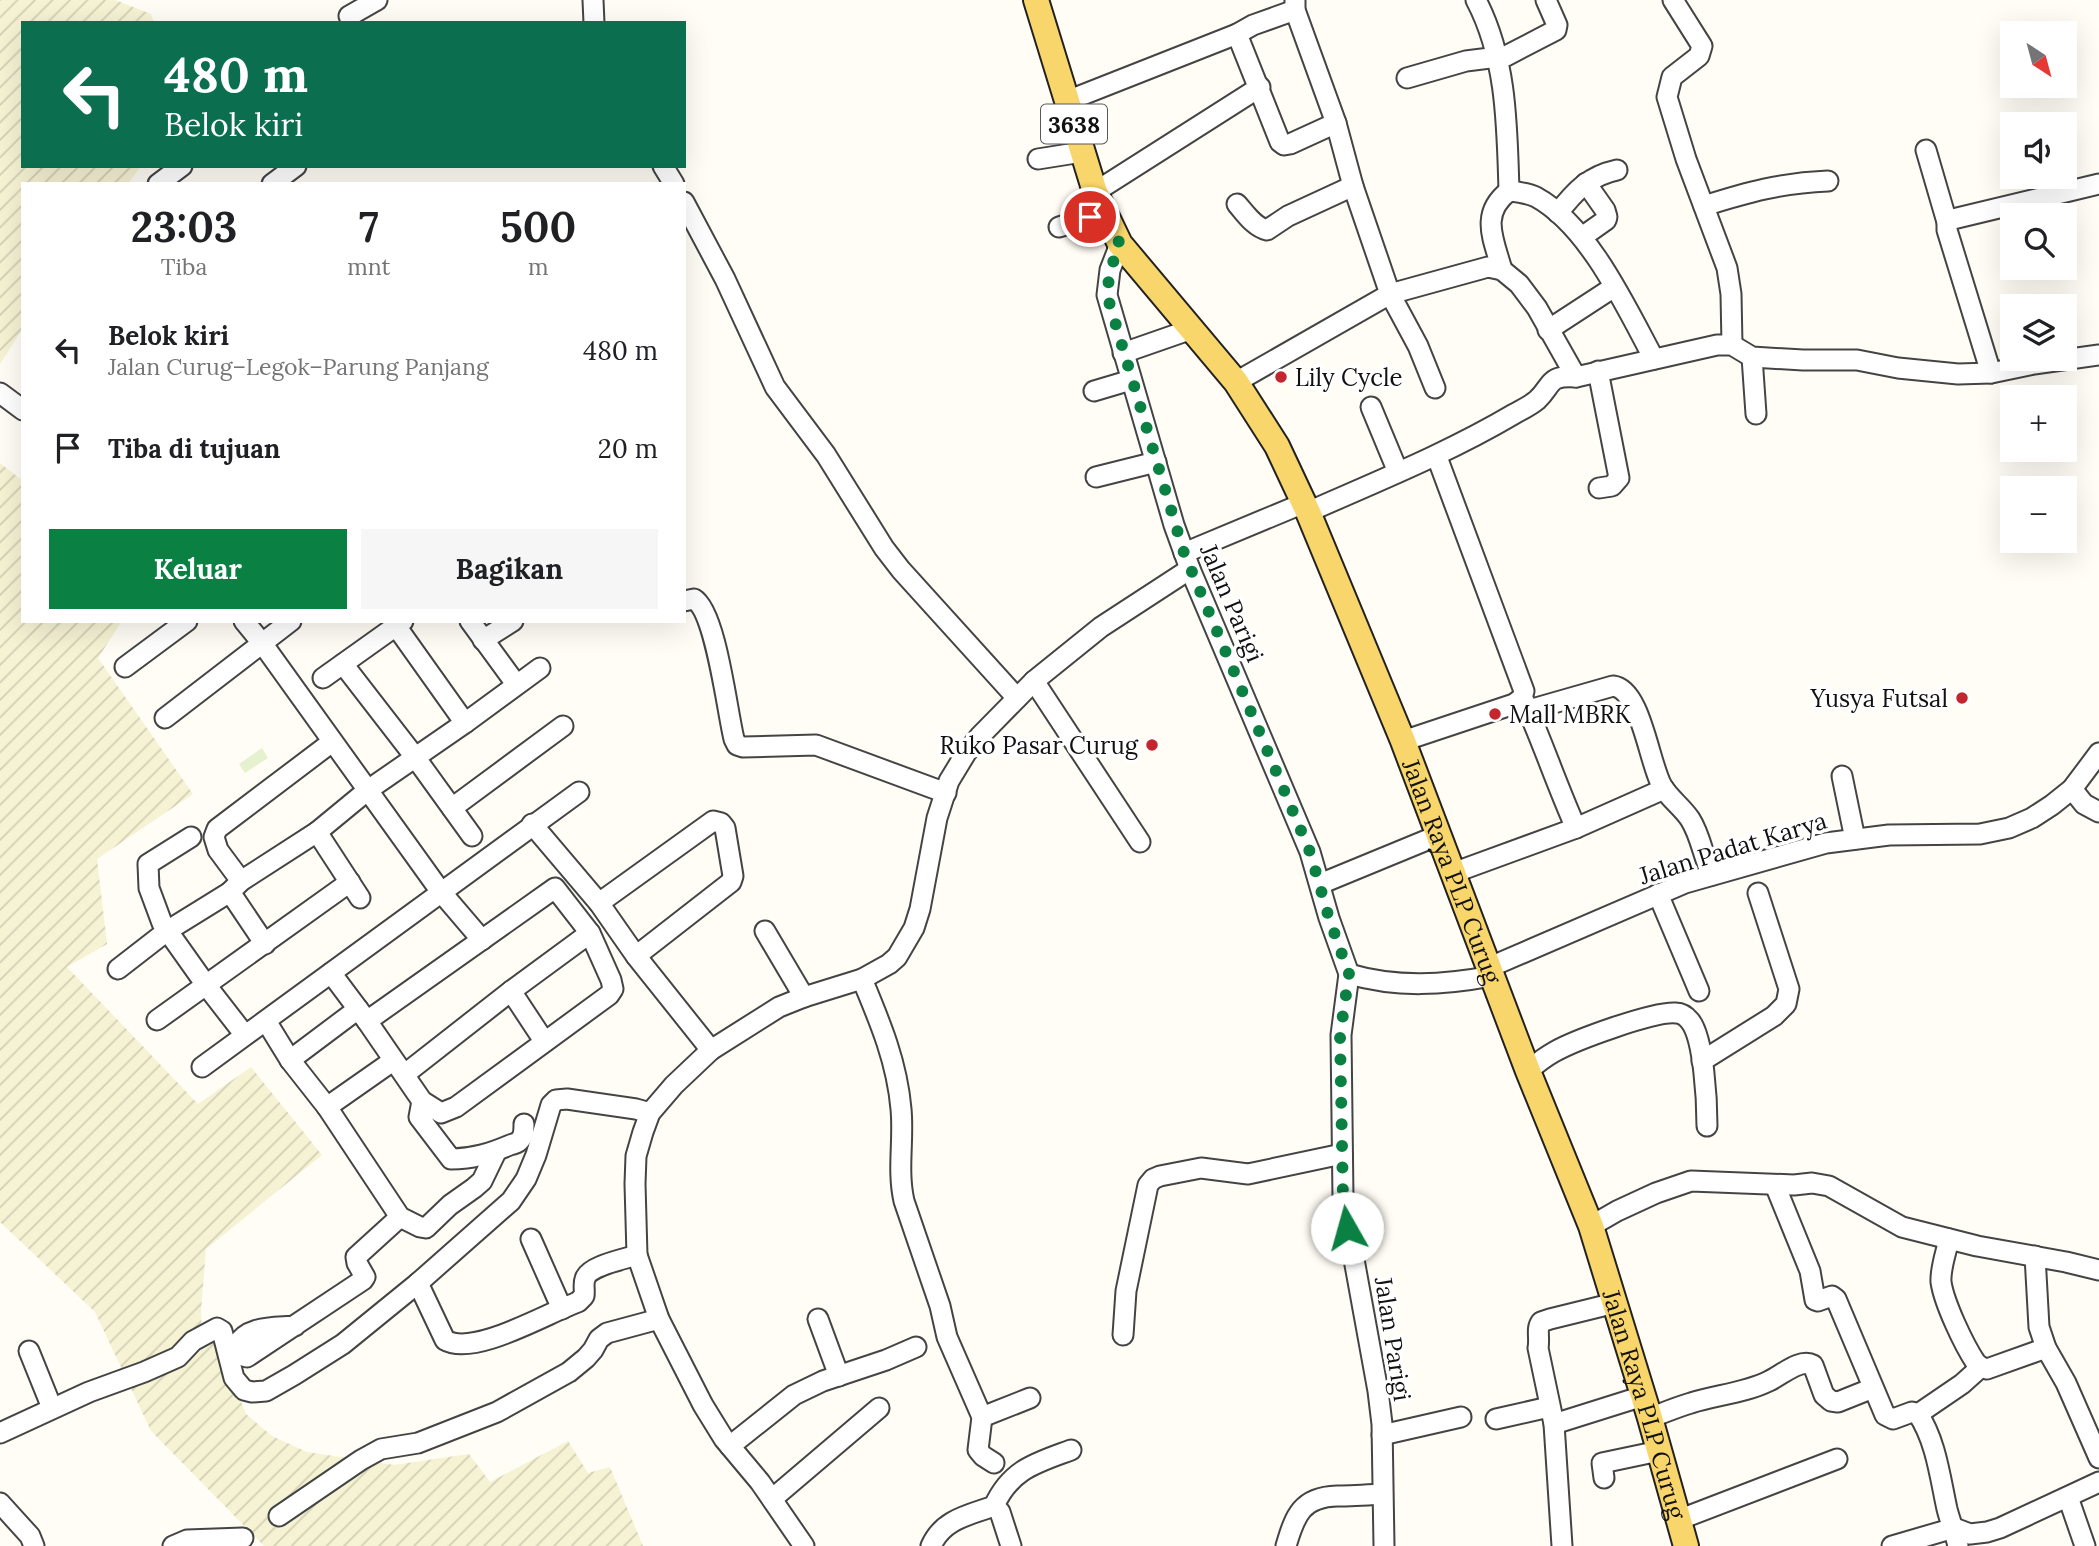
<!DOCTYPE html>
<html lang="id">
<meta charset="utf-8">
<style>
:root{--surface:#fff;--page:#f6f6f6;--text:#202124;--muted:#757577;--accent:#0b8043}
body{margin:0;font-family:Lora,serif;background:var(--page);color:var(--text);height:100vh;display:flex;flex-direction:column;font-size:26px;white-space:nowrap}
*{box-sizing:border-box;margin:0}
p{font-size:23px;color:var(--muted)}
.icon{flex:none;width:38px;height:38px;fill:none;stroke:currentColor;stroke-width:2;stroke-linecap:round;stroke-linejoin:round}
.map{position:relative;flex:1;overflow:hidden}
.sheet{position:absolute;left:21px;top:182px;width:665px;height:441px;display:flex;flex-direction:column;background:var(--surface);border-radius:0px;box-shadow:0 7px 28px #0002}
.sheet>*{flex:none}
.top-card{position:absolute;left:21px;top:21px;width:665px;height:147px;border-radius:0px;box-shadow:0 7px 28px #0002;background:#0b6e4f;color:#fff;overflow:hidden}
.needle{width:46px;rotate:144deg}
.fabs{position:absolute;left:2000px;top:21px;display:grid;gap:14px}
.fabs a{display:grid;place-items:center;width:77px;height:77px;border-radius:0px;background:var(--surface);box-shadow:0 7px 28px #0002;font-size:35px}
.pin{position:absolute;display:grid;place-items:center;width:60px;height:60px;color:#fff;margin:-30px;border:4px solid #fff;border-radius:50%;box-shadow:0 2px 7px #0007}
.me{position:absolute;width:77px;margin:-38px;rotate:353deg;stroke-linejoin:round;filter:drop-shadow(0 0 5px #0008)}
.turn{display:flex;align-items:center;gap:24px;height:147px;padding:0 28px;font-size:32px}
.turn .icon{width:91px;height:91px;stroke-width:2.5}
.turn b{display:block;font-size:49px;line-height:60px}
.eta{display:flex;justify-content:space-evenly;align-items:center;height:119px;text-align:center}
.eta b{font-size:42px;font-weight:700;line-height:49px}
.button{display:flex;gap:14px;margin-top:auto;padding:14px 28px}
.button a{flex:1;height:80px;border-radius:0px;background:var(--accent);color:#fff;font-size:28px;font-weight:700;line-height:80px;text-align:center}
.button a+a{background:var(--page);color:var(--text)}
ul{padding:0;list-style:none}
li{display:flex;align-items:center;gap:21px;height:98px;padding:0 28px}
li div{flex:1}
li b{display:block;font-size:26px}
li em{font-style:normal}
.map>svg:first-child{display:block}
.farmland{fill:url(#farmland-furrows)}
.pitch{fill:#e6f2cf}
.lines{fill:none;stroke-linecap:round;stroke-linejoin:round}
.minor-casing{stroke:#444;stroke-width:23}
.major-casing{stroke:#222;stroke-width:28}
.minor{stroke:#fff;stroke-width:19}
.major{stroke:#f9d66b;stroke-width:24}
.route{stroke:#0b8043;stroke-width:12;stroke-dasharray:0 21.6}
.poi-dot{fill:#c4262e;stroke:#fff;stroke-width:2.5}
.labels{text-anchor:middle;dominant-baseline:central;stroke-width:7;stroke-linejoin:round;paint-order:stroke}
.shield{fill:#fff;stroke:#585858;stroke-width:2}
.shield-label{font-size:23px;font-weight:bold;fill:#111}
.poi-label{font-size:24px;fill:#111;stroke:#fff;text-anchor:start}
.street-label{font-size:24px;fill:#111;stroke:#fff}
</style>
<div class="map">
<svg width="2099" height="1546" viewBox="0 0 2099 1546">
<defs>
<pattern id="farmland-furrows" width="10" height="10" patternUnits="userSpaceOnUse" patternTransform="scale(1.75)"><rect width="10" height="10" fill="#f6f3d4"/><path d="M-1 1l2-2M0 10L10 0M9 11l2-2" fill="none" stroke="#d2cfb5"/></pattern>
</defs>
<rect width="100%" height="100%" fill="#fffdf5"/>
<!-- farmland -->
<g class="farmland">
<polygon points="0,0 115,0 151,14 154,23 23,23 23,166 141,166 128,184 23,184 23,328 0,364"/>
<polygon points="0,463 23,481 23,621 122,621 98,658 193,794 97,859 107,944 67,967 198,1104 251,1067 322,1155 206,1249 201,1311 202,1346 215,1339 246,1414 272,1436 307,1452 394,1465 469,1454 490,1482 568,1441 588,1473 610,1467 643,1546 264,1546 151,1431 95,1312 0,1222"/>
</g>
<!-- pitch -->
<polygon class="pitch" points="262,748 268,758 245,773 239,764"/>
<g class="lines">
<!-- minor casing -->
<g class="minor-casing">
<g id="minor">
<polyline points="593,0 594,23"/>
<polyline points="1295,0 1295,10 1336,123 1353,186 1390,294 1418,346 1435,388"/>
<path d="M 1476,0 C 1507,59 1507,126 1509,191"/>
<polyline points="1673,0 1702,46 1699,56 1672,77 1667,97 1686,159 1727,268 1731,294 1732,345"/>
<polyline points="349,16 377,0"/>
<polyline points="1237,34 1280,142 1284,145 1290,144 1336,123"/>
<polyline points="1407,78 1466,61 1506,56 1556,30 1557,25 1546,0"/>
<polyline points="1067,101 1237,34 1253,25 1295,10"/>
<polyline points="1926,150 1947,222 1947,230 1991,373"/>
<polyline points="1038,159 1082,152"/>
<polyline points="663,166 674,184"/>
<polyline points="158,184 182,166"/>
<polyline points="272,184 296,166"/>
<polyline points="1095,192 1260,87"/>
<polyline points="684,202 725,279 775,387 826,455 884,548 901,570 1017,698"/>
<path d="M 1237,204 C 1245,213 1254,227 1267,230 L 1288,216 L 1353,186"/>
<path d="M 1704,206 C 1748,192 1781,183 1828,181"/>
<path d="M 1558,213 C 1575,191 1589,176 1617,170"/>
<polyline points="1947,222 1953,219 2099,184"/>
<polyline points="1059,227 1090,217 1107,218"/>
<polyline points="1582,237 1606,220 1607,217 1605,210 1586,183"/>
<polyline points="1120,244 1110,270 1107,295 1174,525 1190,569 1310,852 1329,918 1349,974 1341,1035 1343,1199 1378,1391 1382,1424 1384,1546"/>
<path d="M 1502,270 C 1494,240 1479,214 1509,191 C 1519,192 1528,193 1536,197 C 1589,226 1626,307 1654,359"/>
<polyline points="1548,330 1614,287"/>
<polyline points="1123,353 1192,329"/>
<polyline points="1752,357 1756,414"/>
<polyline points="1598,371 1619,478 1612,486 1599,488"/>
<polyline points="1236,382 1390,294 1488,267 1502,270 1519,284 1537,308 1576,377"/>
<polyline points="1094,391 1131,380"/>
<polyline points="0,393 23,410"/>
<polyline points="1371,407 1398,472"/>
<polyline points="1096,477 1156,462"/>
<path d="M 1308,512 C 1378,481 1448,453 1514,414 C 1521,410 1530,406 1537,400 C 1553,385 1547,375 1576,377 L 1717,345 L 1732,345 L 1752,357 L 1803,360 L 1857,360 L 1898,368 L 1958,374 L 1991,373 L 2034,364 L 2099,355"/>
<polyline points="1184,553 1304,503"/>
<path d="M 684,601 L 694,599 C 716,612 727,711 734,739 L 737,745 L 743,747 L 816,745 L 946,793"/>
<polyline points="244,621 262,643 441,892 482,940"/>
<polyline points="470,621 516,684"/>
<polyline points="396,626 465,723"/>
<polyline points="483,640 513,621"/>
<polyline points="343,664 415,757 472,836"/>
<polyline points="125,667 187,621"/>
<polyline points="323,678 403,621"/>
<polyline points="1034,681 1140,842"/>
<path d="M 1524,701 C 1543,743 1557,786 1576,828"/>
<path d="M 1529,710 L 1613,686 C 1641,689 1649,763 1662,786 C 1669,798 1682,807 1690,819 C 1701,836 1703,857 1712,875"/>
<polyline points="165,718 291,621"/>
<polyline points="1403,741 1514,704 1522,698 1524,691 1437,457"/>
<polyline points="1842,776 1855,839"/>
<polyline points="2072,789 2084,804 2099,812"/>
<polyline points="452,808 563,726"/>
<polyline points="532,824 599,903 636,956 711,1050"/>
<polyline points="317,832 360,898"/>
<polyline points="191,837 148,864 149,888 162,923 206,985 244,1034"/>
<polyline points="1453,873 1576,828 1664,789"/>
<polyline points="241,881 218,850 214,837 217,829 332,742"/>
<polyline points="1320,884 1439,835"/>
<polygon points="555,888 590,933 611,980 613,989 609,995 456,1107 441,1113 422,1101 367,1021"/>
<polyline points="1658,894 1699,991"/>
<polyline points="599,903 713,821 721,823 725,828 733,876 731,882 636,956"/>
<polyline points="765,931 804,997"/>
<polyline points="265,944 230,892 241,881 317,832 368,790 465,723 540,668"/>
<polyline points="1490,967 1685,883 1826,843 1889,835 1980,834 2009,828 2032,818 2052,805 2072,789 2099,753"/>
<polyline points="118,969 167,931 230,892"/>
<polyline points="331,973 358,1009"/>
<path d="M 1349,974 C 1397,988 1444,985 1492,976"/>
<path d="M 862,979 C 880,1022 897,1062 901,1109 C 904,1140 897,1170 904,1201 L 940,1306 L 947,1337 L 982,1417 L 978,1450 L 983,1456 L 994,1463"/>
<polyline points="511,991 544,1041"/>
<polyline points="157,1020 350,882"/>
<polyline points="266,1021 290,1060 327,1107 400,1217 420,1227 426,1228 450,1205 474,1188 482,1181 496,1152"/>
<polyline points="290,1060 358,1009 367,1021"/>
<polyline points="1702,1061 1774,1016 1786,1004 1789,989 1758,893"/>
<polyline points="202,1067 579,792"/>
<path d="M 1528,1071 C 1536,1064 1545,1057 1554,1052 C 1575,1040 1654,1011 1676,1013 C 1682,1013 1686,1016 1690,1021 C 1704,1038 1707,1102 1707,1126"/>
<polyline points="405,1074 511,991 590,933"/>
<path d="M 422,1101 L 419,1117 L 451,1159 C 473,1159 491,1153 510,1145 C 515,1143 517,1144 520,1140 C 524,1136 524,1130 524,1124"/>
<polyline points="327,1107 387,1065"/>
<polyline points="1775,1185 1810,1271 1815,1300 1818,1301 1832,1296 1836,1299 1885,1415 1893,1419 1912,1412 1918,1414 1962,1384 1981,1367"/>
<polyline points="1591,1226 1617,1211 1656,1193 1691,1181 1794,1185 1812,1183 1829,1186 1902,1227 1977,1246 2066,1262 2099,1270"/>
<polyline points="531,1239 562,1309"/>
<path d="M 1949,1239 C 1946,1253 1940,1269 1941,1282 C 1944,1303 1964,1345 1976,1363 L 1981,1367 L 1987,1369 L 2046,1348"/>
<polyline points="2035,1256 2039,1327 2046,1348 2066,1383 2099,1458"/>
<path d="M 418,1283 L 445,1340 C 474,1357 547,1313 578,1302 L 584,1296 C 585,1291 583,1284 585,1279 C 588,1266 625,1259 637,1255"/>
<polyline points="818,1319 839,1376"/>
<path d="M 295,1326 C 274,1328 247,1325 236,1346 L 240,1355 L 247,1357 L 363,1280 L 365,1277 L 357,1263 L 356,1257 L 400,1217"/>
<polyline points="1123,1335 1126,1291 1148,1185 1153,1179 1160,1176 1201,1168 1248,1174 1342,1154"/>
<polyline points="29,1351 52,1408"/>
<path d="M 1918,1414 C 1936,1441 1940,1477 1947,1509 C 1950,1521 1955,1533 1958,1546"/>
<polyline points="982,1417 1030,1398"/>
<path d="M 1650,1418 C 1663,1413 1677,1407 1691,1403 C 1716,1395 1745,1393 1769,1381 C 1782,1375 1800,1358 1813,1365 L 1824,1395 L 1831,1401 L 1838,1402 L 1873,1388"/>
<polyline points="1496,1419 1549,1407"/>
<polyline points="1554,1424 1643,1396"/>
<polyline points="0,1433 89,1392 144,1372 178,1357 193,1341 217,1328 222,1331 234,1378 244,1390 252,1392 266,1391 294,1375 343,1344 418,1283 511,1201 526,1179 536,1155 551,1105 556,1100 567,1099 636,1109 650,1113"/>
<polyline points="1382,1435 1461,1417"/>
<polyline points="730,1446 794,1395 823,1381 886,1360 916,1347"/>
<polyline points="1604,1478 1602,1463 1659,1451"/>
<polyline points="2068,1497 2085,1546"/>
<polyline points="772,1499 879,1408"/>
<polyline points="0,1503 30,1536 34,1546"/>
<path d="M 994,1506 C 1011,1469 1036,1463 1071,1450"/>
<polyline points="279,1516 361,1460 381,1449 418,1443 497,1412 569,1372 586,1358 593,1350 599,1339 607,1333 659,1319"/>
<polyline points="1678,1520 1837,1459"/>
<polyline points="173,1546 187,1540 243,1538"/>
<polyline points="804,1546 760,1482 724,1439 703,1405 659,1319 637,1255 635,1184 636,1156 643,1132 650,1113 674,1085 711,1050 779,1007 804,997 862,979 889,964 897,957 914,928 920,909 937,818 949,781 966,753 980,736 1034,681 1101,627 1190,569"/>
<path d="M 931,1546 C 943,1519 969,1515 994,1506 L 1000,1512 L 1011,1546"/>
<path d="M 1286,1546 C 1295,1515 1302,1497 1337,1496 C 1352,1496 1367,1495 1382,1494"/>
<path d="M 1562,1546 L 1554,1424 L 1538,1348 C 1540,1339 1536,1328 1541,1322 L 1550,1319 L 1615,1303"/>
<polyline points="1892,1546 1954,1528 1970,1534 1987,1532 2000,1528 2099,1482"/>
</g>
</g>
<!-- major casing -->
<g class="major-casing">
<g id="major">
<path id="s1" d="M 1036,0 L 1095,192 L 1120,244 L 1236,382 L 1277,446 L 1308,512 L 1403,741 L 1528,1071 L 1591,1226 L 1650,1418 L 1686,1546"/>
</g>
</g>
<!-- minor -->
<use href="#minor" class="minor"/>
<!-- major -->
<use href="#major" class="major"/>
</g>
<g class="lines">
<!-- route -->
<polyline class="route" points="1090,217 1107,218 1120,244 1110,270 1107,295 1184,553 1310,852 1329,918 1349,974 1340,1035 1343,1199 1347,1228"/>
</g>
<!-- markers -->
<g class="poi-dot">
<circle cx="1281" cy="377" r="7"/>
<circle cx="1962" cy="698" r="7"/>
<circle cx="1495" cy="714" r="7"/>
<circle cx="1152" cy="745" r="7"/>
</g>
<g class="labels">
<!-- shield labels -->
<rect class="shield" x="1041" y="104.5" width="66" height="39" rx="5"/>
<g class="shield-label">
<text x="1074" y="124">3638</text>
</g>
<!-- poi labels -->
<g class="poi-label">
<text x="1295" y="377">Lily Cycle</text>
<text x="1948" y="698" text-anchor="end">Yusya Futsal</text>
<text x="1509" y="714">Mall MBRK</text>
<text x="1138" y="745" text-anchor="end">Ruko Pasar Curug</text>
</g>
<!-- street labels -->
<g class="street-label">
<text transform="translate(1232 603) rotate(67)">Jalan Parigi</text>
<text transform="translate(1733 848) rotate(-17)">Jalan Padat Karya</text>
<text stroke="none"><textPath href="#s1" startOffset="975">Jalan Raya PLP Curug</textPath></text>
<text transform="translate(1393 1339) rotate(81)">Jalan Parigi</text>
<text stroke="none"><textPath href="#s1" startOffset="1542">Jalan Raya PLP Curug</textPath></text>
</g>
</g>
</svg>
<div class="fabs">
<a><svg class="needle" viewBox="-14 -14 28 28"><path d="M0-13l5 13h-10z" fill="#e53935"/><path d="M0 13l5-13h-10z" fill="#757577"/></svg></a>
<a><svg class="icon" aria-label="sound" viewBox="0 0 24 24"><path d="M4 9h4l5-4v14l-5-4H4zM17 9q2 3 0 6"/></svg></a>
<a><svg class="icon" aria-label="search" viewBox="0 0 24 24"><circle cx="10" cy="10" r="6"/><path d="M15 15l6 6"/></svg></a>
<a><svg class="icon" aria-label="layers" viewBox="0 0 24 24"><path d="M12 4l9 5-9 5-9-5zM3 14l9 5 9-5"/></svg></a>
<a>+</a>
<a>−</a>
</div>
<div class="pin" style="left:1090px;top:217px;background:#d93025"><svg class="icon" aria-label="arrive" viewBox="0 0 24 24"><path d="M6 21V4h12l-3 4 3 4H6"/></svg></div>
<svg class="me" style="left:1347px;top:1228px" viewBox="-20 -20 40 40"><circle r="19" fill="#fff"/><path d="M0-13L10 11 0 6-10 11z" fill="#0b8043"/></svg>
<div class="top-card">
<div class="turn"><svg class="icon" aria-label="left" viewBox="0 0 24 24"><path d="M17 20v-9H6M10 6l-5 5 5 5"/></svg><div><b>480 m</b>Belok kiri</div></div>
</div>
<section class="sheet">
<div class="eta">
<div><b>23:03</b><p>Tiba</p></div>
<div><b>7</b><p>mnt</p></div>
<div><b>500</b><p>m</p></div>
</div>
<ul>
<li><svg class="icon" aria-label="left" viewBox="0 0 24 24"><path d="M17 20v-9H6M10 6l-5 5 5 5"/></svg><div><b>Belok kiri</b><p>Jalan Curug–Legok–Parung Panjang</p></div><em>480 m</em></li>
<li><svg class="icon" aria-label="arrive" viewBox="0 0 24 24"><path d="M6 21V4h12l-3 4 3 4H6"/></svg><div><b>Tiba di tujuan</b></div><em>20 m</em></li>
</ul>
<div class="button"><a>Keluar</a><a>Bagikan</a></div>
</section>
</div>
